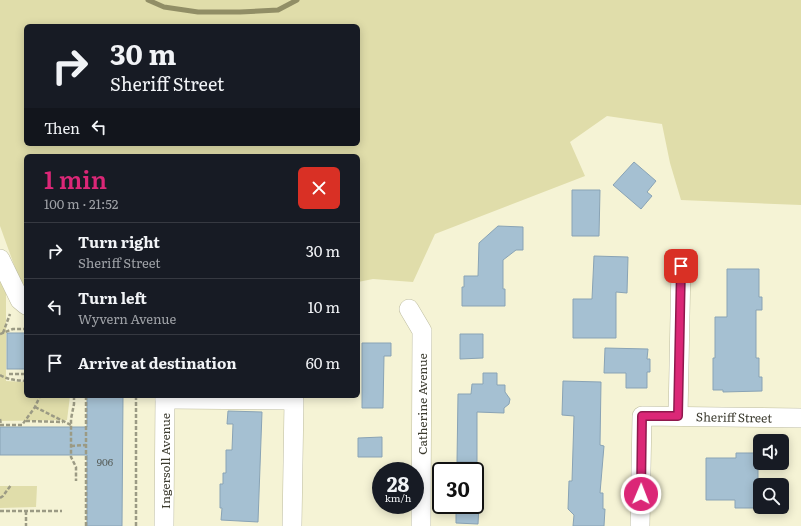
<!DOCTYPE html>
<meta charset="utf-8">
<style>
:root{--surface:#171b24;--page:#20242c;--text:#f1f3f6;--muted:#9ea1a6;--line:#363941;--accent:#db2777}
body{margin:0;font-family:Literata,serif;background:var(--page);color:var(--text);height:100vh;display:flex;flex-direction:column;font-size:15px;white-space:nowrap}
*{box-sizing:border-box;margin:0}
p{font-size:13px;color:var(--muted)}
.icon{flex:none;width:22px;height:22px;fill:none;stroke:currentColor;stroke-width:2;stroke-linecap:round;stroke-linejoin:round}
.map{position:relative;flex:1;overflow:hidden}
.sheet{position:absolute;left:24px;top:154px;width:336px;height:244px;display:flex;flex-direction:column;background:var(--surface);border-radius:6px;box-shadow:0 2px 10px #0003}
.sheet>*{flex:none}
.hud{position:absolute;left:24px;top:24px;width:336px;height:122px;border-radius:6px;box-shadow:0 2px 10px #0003;background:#171b24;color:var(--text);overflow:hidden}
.controls{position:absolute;left:753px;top:434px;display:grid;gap:8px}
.controls a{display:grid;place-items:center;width:36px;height:36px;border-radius:6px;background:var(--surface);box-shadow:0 2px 10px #0003;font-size:20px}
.speed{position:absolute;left:372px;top:462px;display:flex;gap:8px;font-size:20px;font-weight:700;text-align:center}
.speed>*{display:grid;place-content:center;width:52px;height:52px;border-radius:50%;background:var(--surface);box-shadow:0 2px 10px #0003;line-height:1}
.speed small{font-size:10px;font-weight:400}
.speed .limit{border:2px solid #111;border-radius:6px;background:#fff;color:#111}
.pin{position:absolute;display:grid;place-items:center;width:34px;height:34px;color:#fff;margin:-17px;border-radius:8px;box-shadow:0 2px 6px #0006}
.me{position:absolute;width:44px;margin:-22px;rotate:1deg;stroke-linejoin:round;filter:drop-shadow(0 0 3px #0008)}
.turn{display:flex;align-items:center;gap:14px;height:84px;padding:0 20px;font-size:18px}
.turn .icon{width:52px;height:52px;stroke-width:2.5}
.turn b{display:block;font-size:28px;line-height:34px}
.then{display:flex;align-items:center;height:38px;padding:0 20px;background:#0003;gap:8px;font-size:15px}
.round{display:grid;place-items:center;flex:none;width:42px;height:42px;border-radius:6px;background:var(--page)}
.overview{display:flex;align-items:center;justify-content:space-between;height:68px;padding:0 20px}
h1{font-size:24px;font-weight:600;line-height:30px;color:var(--accent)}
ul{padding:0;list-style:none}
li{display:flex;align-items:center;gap:12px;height:56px;padding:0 20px;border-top:1px solid var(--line)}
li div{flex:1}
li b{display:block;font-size:15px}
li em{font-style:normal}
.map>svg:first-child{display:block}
.green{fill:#e0ddaa;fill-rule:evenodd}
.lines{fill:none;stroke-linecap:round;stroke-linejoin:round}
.stream{stroke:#918e66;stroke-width:5}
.building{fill:#a5c0d2;stroke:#89a3b5}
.minor-casing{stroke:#bdbc9f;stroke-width:20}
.path{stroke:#9b9a84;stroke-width:2.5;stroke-dasharray:4 2;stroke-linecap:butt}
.minor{stroke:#fff;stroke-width:19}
.route-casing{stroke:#8e194d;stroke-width:10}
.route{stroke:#db2777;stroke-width:7}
.labels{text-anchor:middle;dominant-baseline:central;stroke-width:4;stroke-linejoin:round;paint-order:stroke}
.number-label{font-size:10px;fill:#565c58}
.street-label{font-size:12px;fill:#3c3b2f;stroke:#fff}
</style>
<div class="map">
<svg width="801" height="526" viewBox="0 0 801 526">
<rect width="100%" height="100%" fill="#f5f3d5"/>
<!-- green -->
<g class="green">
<path d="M 0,0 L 801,0 L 801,205 L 681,200 L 670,163 L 662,124 L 607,116 L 570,142 L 585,176 L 435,234 L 413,282 L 373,279 L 358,282 L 358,156 L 26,156 L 26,298 L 0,226 ZM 26,26 L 358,26 L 358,144 L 26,144 Z"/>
<polygon points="0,274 6,288 6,381 26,382 26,396 70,396 67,420 0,421"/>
<polygon points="0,486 37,486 36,507 0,508"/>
</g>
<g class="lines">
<!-- stream -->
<polyline class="stream" points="148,0 164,7 198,12 240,12 278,10 297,0"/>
</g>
<!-- building -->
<g class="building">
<polygon points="634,162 656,181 647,192 652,196 641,209 613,185"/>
<polygon points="572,190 600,190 599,236 572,236"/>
<polygon points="498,226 523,227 523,250 516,250 503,260 503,289 505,289 505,306 462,306 462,287 464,287 464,276 478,276 479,243"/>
<polygon points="594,256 628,257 627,293 616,292 616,338 573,338 573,299 592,299"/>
<polygon points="727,269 759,269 759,297 762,297 762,310 756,310 756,358 759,358 759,377 762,377 762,391 723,392 723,390 713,390 713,358 715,358 715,317 727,317"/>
<rect x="7" y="333" width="19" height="36"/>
<polygon points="460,334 483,334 483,358 460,359"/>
<polygon points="362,343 391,343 391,356 384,356 383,408 362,408"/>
<polygon points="605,348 648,349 647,359 650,359 650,372 647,372 647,388 626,388 626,373 604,373"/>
<polygon points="483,373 497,373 497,385 505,385 505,392 510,399 509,404 504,408 504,413 477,412 477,462 457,462 458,394 471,394 472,384 483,384"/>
<polygon points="563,381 601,382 600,445 604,446 600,493 603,493 603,509 605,509 604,526 573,526 574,515 568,509 569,481 572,481 574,416 562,415"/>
<polygon points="87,396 123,396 122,526 87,526 87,455 0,455 0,427 87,427"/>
<polygon points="228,411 262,412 258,522 221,520 222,508 220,508 220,484 223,484 223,473 226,473 226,450 232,450 233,424 227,424"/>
<polygon points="382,437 382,457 358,457 358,438"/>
<polygon points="736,453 758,453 758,508 735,508 735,500 706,500 706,458 736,458"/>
<polygon points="456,505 479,505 478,524 456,523"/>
</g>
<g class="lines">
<!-- minor casing -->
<g class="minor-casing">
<g id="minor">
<polyline points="0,259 20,300 26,305"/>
<polyline points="409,309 422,331 421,526"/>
<polyline points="165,399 294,400 292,526"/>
<polyline points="678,416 681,266"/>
<polyline points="164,526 165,396"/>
<polyline points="640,526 642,416 801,418"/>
</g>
</g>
<!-- path -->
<g class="path">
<polyline points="3,333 10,314"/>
<polyline points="0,334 13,329 26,329"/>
<polyline points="9,374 26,374"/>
<path d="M 0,375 C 8,380 16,380 26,381"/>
<polyline points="74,396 74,404 71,419 71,457 76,467 76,481"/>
<polyline points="86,396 86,526"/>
<polyline points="35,407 71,425"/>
<polyline points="0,419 1,425"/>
<polyline points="26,421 63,422"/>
<polyline points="0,425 22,425 35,407 40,396"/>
<polyline points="71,446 86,445"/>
<polyline points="0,498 3,496 11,485"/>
<polyline points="0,511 62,511"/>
<polyline points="26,511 26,526"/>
<polyline points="136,526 136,396"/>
</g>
<!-- minor -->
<use href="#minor" class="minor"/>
</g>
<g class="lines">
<!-- route casing -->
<g class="route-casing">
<polyline id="route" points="641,494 642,416 678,416 681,266"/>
</g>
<!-- route -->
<use href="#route" class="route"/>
</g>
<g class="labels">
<!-- number labels -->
<g class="number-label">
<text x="105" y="461">906</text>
</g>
<!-- street labels -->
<g class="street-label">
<text transform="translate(422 404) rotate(-90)">Catherine Avenue</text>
<text transform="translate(734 417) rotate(1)">Sheriff Street</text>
<text transform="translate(165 461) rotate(-90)">Ingersoll Avenue</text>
</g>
</g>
</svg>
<div class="controls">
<a><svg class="icon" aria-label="sound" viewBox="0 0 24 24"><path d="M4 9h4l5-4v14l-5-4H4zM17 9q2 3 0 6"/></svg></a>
<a><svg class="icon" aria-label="search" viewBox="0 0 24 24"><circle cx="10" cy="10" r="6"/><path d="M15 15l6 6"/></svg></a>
</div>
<div class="speed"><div>28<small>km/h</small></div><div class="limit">30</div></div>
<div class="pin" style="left:681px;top:266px;background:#d93025"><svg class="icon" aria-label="arrive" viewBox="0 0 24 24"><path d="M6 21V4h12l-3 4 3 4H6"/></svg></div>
<svg class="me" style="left:641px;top:494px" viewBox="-20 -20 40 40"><circle r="17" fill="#db2777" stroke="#fff" stroke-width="3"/><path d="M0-11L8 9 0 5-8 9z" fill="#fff"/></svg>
<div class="hud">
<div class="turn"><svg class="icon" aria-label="right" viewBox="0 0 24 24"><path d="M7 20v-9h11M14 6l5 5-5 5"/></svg><div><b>30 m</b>Sheriff Street</div></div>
<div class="then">Then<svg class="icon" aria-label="left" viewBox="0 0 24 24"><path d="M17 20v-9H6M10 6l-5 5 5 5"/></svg></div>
</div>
<section class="sheet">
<div class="overview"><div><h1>1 min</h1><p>100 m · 21:52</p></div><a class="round" style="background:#d93025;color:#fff"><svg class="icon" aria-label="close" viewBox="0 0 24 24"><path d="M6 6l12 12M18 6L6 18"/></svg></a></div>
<ul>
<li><svg class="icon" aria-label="right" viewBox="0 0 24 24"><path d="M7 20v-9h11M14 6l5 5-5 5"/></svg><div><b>Turn right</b><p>Sheriff Street</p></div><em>30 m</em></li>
<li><svg class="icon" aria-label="left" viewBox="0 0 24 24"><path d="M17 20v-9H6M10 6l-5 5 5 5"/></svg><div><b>Turn left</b><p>Wyvern Avenue</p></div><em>10 m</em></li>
<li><svg class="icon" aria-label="arrive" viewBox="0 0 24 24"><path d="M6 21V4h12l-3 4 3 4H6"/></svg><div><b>Arrive at destination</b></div><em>60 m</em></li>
</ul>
</section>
</div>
